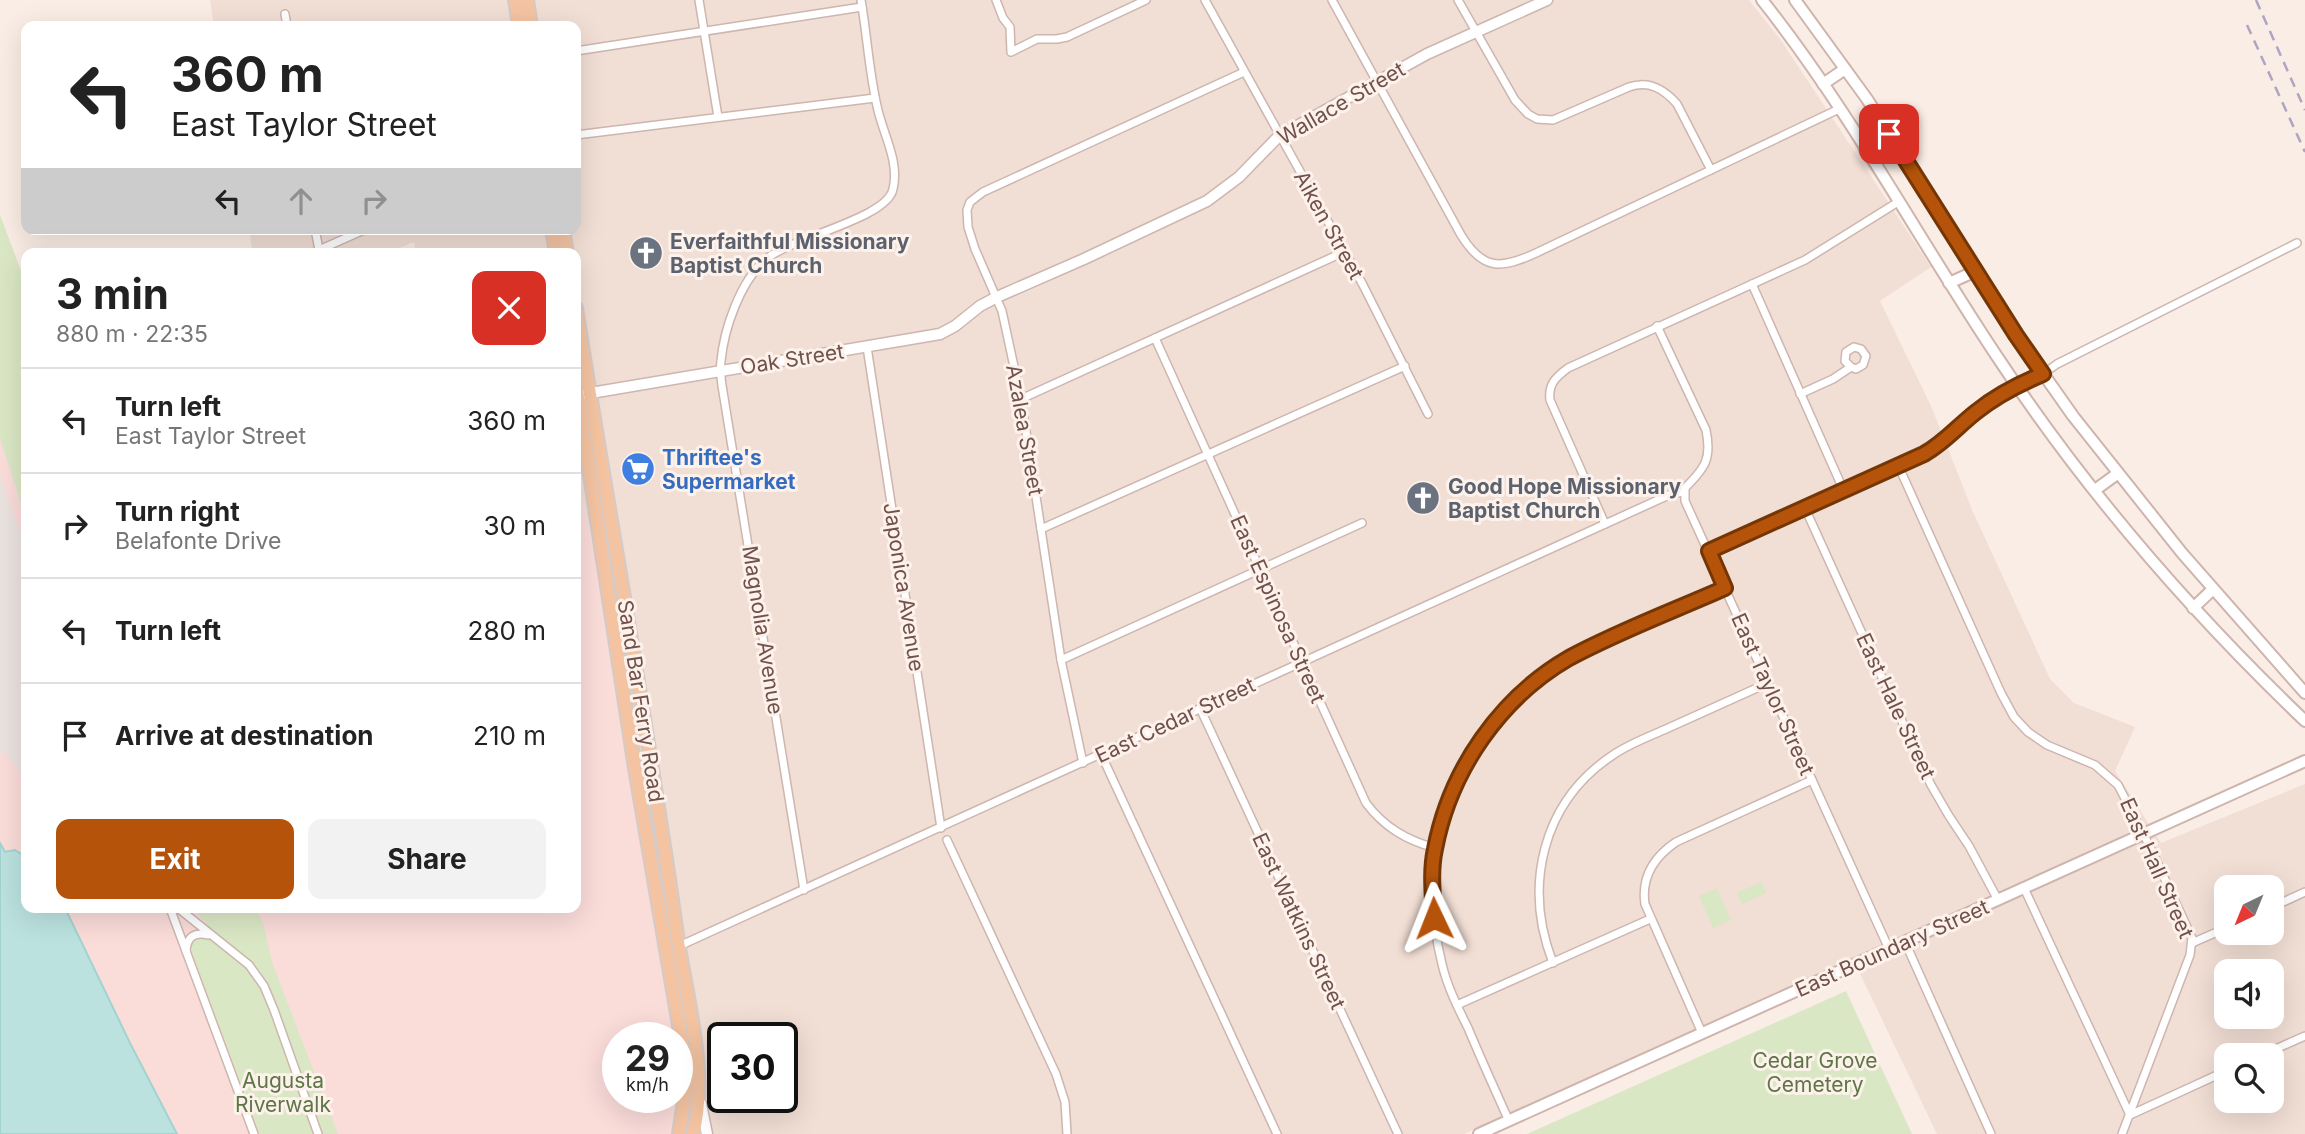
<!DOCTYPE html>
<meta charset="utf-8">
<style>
:root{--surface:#fff;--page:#f2f2f2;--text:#222;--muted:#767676;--line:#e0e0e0;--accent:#b45309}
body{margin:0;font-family:Inter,sans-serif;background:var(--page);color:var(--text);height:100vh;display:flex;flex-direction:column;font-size:26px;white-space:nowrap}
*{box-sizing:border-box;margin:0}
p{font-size:23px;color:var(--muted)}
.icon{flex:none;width:38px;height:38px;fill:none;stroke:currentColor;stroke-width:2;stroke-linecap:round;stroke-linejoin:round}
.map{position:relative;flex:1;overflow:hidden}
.panel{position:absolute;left:21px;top:248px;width:560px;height:665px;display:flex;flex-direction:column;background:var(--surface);border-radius:14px;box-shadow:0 7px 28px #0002}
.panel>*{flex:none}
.top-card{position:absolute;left:21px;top:21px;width:560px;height:214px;border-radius:14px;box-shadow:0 7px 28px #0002;background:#fff;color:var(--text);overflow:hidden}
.needle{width:46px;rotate:223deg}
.controls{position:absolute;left:2214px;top:875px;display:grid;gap:14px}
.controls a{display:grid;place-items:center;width:70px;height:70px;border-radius:14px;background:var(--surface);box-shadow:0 7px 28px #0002;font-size:35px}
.speed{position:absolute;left:602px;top:1022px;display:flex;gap:14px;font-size:35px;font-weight:700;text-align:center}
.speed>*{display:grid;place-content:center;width:91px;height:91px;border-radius:50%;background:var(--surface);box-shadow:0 7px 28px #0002;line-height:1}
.speed small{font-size:18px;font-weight:400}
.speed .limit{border:4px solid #111;border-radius:10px;background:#fff;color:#111}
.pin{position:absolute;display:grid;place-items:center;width:60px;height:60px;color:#fff;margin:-30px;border-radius:14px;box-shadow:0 4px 10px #0006}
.me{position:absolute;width:77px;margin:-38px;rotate:358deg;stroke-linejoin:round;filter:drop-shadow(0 0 5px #0008)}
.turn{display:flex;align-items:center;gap:24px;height:147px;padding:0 35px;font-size:32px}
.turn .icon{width:91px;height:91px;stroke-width:2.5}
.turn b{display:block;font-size:49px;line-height:60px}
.lanes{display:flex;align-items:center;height:66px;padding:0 35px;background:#0003;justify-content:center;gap:35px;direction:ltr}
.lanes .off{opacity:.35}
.round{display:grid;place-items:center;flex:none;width:74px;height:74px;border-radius:14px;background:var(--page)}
.headline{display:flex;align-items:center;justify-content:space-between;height:119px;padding:0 35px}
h1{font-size:42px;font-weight:700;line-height:52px}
.primary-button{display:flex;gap:14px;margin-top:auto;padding:14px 35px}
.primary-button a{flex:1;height:80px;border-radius:14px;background:var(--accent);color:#fff;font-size:28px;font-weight:700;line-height:80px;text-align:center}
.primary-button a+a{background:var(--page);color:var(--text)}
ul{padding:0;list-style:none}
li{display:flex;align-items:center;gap:21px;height:105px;padding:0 35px;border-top:2px solid var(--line)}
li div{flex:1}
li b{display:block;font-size:26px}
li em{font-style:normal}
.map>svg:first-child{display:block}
.residential{fill:#f1ded4;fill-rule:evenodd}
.commercial{fill:#fadcd9;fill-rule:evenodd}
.industrial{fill:#eae2df}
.green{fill:#dae7c5}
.water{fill:#bbe2df;stroke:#a2d3d0;stroke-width:2}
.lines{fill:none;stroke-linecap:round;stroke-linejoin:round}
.minor-casing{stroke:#cdb6af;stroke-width:10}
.tertiary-casing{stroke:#cdb6af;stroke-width:13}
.secondary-casing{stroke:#cfb4ad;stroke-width:14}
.primary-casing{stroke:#d4cbc9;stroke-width:16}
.minor{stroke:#fff;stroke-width:7}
.tertiary{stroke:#fff;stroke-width:10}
.secondary{stroke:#fff;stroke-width:10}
.primary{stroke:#f4c4a2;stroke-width:12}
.rail{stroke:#aea4c3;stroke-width:2.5;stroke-dasharray:10 7;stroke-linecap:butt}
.route-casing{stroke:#753606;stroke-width:18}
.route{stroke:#b45309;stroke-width:12}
.labels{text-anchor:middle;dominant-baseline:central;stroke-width:6;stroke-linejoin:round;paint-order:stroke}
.street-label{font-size:21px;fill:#71514c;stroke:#fdf2eb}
.worship-label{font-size:21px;font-weight:bold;fill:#5b616d;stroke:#fdf2eb;text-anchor:start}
.shop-label{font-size:21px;font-weight:bold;fill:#366cbe;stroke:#fdf2eb;text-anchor:start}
.park-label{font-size:21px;fill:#5e7645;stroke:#fdf2eb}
</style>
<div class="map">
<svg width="2305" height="1134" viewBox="0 0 2305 1134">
<rect width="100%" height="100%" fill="#faede5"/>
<!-- residential -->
<path class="residential" d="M 210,0 L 1749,0 L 1780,39 L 1931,267 L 1880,301 L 1931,406 L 1973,512 L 2050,679 L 2074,703 L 2135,727 L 2115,771 L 2161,843 L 2305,784 L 2305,1134 L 1937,1134 L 1853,959 L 1464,1134 L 711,1134 L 605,592 L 576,475 L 576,254 L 416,254 L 414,242 L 385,254 L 253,254 L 249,229 L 576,229 L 576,26 L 214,26 ZM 2226,887 L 2272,887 L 2272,933 L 2226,933 ZM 2226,971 L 2272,971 L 2272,1017 L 2226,1017 ZM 723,1038 L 782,1038 L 782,1097 L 723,1097 ZM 2226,1055 L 2272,1055 L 2272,1101 L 2226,1101 Z"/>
<!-- commercial -->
<path class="commercial" d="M 0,315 L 26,370 L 26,908 L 576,908 L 576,475 L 605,592 L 711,1134 L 115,1134 L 0,912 ZM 618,1038 L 677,1038 L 677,1097 L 618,1097 Z"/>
<!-- industrial -->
<polygon class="industrial" points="0,475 26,549 26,779 4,751 0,753"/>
<!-- green -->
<g class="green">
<polygon points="0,215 26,284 26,519 0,438"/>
<polygon points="1761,882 1766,893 1742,904 1737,893"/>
<polygon points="1717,888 1731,920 1713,928 1699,896"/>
<polygon points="184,908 257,908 264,927 273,965 338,1134 259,1134 190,947 192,941 200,936 208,939 215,934 195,910 190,914"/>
<polygon points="1846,991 1912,1134 1527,1134"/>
</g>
<!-- water -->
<polygon class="water" points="0,843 5,852 15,850 26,857 26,908 65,908 130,1043 177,1134 0,1134"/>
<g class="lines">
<!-- minor casing -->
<g class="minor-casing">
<g id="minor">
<polyline points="699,0 718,117"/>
<polyline points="996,0 1003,18 1010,27 1011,52 1037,39 1057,39 1067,37 1146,0"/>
<polyline points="1205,0 1363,285 1428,414"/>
<path d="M 1332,0 L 1461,235 C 1483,271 1501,269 1536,253 L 1839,109"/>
<path d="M 1458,0 L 1515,100 L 1528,114 L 1537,119 L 1553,120 L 1629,87 C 1649,80 1664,89 1677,104 L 1711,170"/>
<polyline points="285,14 287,26"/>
<polyline points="576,51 862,7"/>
<polyline points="576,135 875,98"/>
<polyline points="315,229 319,250 366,229"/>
<polyline points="1752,284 1843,489"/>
<path d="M 1657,326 L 1706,430 C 1712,459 1705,468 1685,488 L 1685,501 L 1889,949"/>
<path d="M 1155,338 L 1366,803 C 1384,827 1406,840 1435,848"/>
<polyline points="867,347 941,828"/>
<polyline points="1800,394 1833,379 1851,367 1856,369 1863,365 1866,356 1861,349 1854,347 1846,352 1845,361 1851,367"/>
<polyline points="1021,399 1344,252"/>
<polyline points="1898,465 2001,693 2014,717 2028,732 2047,745 2095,765 2118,785 2150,847 2192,938 2190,955 2122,1134"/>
<polyline points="1804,506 1931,785 1949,816 1969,846 1998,900"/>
<path d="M 1605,524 L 1550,400 C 1548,384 1556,377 1568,368 L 1805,260 L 1898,202"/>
<polyline points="1041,529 1405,366"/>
<polyline points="1708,551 1932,449 1978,410 2007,390 2043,374 2057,364 2297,243"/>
<polyline points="1061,660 1362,523"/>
<polyline points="1200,708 1398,1134"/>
<polyline points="1101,754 1277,1134"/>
<polyline points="1083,763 1061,660 1021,399 1002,311 975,249 968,227 967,210 970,202 983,192 1244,72"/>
<polyline points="947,840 1056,1074 1065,1102 1067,1134"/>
<polyline points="2024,888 2130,1115 2226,1071"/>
<path d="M 804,890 L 725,404 C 723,390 719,375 721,361 C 724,329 740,282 765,260 C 791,237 887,219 893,189 C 900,161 882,132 877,106 C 869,71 867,35 861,0"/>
<polyline points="2272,907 2305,892"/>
<polyline points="170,908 254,1134"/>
<polyline points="178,908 249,965 264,986 274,1010 318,1134"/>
<polyline points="1905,942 1991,1134"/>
<polyline points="2192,943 2226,928"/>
<polyline points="677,947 1671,494 1684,492"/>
<path d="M 186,951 C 187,936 195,932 208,935"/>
<path d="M 1553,963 C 1523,886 1542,802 1613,755 C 1629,744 1648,737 1666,729 C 1700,714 1734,698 1768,683"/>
<polyline points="1457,1005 1650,919"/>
<path d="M 1702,1033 L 1645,904 C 1641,877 1654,857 1676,842 L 1812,780"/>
<polyline points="2262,1055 2305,1036"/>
<path d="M 1509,1121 C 1495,1090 1481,1059 1468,1028 C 1458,1008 1447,986 1442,964 C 1413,849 1456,732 1556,667 C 1578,652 1603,642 1628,631 C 1660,617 1692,602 1725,588"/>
</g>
</g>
<!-- tertiary casing -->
<g class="tertiary-casing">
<g id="tertiary">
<polyline points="585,394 940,334 955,326 980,306 997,297 1084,259 1207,201 1239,177 1279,136 1427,54 1547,0"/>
<polyline points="701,1104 707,1134"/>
</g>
</g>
<!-- secondary casing -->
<g class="secondary-casing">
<g id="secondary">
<path d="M 1762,0 C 1851,112 1919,240 1998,358 C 2086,491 2190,611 2305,721"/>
<polyline points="1795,0 1867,99 2016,335 2073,416 2182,553 2305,693"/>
<polyline points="1823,84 1845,69"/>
<polyline points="1865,149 1890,134"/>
<polyline points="1949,283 1976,271"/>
<polyline points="2095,490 2117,474"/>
<polyline points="2193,608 2213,589"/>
<polyline points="1479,1134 2305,761"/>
</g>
</g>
<!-- primary casing -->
<g class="primary-casing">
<g id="primary">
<polyline points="515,0 519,26"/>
<polyline points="527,0 531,26"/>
<polyline points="552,229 556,254"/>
<polyline points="563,229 567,254"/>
<path d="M 576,308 C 609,517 648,725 677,935 C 686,995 709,1076 693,1134"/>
<polyline points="576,384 635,768 682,1043 686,1088 679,1134"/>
</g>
</g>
<!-- minor -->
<use href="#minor" class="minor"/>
<!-- tertiary -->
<use href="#tertiary" class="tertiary"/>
<!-- secondary -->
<use href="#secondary" class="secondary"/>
<!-- primary -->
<use href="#primary" class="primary"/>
<!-- rail -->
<g class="rail">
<polyline points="2256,0 2305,110"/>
<polyline points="2247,25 2305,152"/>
</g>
</g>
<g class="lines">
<!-- route casing -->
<g class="route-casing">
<path id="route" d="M 1434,918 C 1433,896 1430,871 1435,849 C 1450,770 1500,698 1569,658 C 1619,631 1673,611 1725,588 L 1709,551 L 1924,454 C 1944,443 1958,426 1976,412 C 1997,395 2019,384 2043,374 L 2016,335 L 1889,134"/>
</g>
<!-- route -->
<use href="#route" class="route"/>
</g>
<!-- icons -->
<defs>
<g id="church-disc" transform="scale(1.75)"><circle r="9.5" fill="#6b7280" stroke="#fdf2eb"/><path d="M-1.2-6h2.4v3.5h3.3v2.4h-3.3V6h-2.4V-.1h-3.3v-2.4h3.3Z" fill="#fff"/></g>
<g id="supermarket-disc" transform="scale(1.75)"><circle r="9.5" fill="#3f7fe0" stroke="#fdf2eb"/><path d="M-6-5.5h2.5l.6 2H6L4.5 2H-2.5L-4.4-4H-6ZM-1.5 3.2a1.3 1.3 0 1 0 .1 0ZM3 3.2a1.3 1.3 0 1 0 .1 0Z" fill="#fff"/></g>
</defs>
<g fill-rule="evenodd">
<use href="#church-disc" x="646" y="253"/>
<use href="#supermarket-disc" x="638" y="469"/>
<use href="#church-disc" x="1423" y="498"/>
</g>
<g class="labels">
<!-- street labels -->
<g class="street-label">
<text transform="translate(1341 103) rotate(-30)">Wallace Street</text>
<text transform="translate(1329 225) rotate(61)">Aiken Street</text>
<text transform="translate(792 359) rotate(-9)">Oak Street</text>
<text transform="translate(1025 430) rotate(80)">Azalea Street</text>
<text transform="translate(904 587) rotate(81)">Japonica Avenue</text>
<text transform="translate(1278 609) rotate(66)">East Espinosa Street</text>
<text transform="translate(763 630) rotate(81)">Magnolia Avenue</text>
<text transform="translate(1773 694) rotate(66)">East Taylor Street</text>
<text transform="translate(641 701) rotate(81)">Sand Bar Ferry Road</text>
<text transform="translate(1896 706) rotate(65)">East Hale Street</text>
<text transform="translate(1175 720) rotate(-25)">East Cedar Street</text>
<text transform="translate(2157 868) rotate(66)">East Hall Street</text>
<text transform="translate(1299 921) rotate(65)">East Watkins Street</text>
<text transform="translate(1892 948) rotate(-24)">East Boundary Street</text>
</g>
<!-- worship labels -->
<g class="worship-label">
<text x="670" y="241">Everfaithful Missionary<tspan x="670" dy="24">Baptist Church</tspan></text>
<text x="1448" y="486">Good Hope Missionary<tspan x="1448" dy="24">Baptist Church</tspan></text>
</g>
<!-- shop labels -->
<g class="shop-label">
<text x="662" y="457">Thriftee's<tspan x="662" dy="24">Supermarket</tspan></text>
</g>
<!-- park labels -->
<g class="park-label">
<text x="1815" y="1060">Cedar Grove<tspan x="1815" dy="24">Cemetery</tspan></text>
<text x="283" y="1080">Augusta<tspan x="283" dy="24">Riverwalk</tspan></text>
</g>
</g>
</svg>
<div class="controls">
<a><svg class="needle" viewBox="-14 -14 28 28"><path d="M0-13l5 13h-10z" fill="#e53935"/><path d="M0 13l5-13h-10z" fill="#767676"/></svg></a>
<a><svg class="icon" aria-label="sound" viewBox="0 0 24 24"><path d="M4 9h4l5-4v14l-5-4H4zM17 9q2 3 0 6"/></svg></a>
<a><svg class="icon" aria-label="search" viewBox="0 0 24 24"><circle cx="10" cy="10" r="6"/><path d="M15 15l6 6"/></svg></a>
</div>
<div class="speed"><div>29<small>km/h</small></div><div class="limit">30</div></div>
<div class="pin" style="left:1889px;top:134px;background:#d93025"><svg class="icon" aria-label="arrive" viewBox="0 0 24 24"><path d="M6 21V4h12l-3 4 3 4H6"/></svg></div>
<svg class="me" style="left:1434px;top:918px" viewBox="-20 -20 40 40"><path d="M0-17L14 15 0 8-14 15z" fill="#b45309" stroke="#fff" stroke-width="4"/></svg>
<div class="top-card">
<div class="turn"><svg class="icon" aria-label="left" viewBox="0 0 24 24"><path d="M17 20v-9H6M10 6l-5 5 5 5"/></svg><div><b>360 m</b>East Taylor Street</div></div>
<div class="lanes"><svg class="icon" aria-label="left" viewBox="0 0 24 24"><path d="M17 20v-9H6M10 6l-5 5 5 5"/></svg><svg class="icon off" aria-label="ahead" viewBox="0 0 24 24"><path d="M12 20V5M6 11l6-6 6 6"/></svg><svg class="icon off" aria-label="right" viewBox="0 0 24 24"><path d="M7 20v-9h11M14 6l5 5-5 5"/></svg></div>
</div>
<section class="panel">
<div class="headline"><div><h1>3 min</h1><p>880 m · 22:35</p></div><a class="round" style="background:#d93025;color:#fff"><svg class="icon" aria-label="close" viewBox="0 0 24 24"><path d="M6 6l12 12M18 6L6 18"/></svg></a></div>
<ul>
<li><svg class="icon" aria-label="left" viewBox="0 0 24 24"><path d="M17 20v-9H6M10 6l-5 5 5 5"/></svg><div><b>Turn left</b><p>East Taylor Street</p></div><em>360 m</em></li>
<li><svg class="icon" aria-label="right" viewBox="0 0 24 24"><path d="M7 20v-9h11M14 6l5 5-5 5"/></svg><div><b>Turn right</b><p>Belafonte Drive</p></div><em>30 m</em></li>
<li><svg class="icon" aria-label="left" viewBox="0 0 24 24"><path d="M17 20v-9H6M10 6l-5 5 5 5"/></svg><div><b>Turn left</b></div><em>280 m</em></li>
<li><svg class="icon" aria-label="arrive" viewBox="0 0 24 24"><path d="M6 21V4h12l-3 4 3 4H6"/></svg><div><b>Arrive at destination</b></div><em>210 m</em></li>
</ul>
<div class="primary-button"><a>Exit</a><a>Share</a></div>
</section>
</div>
